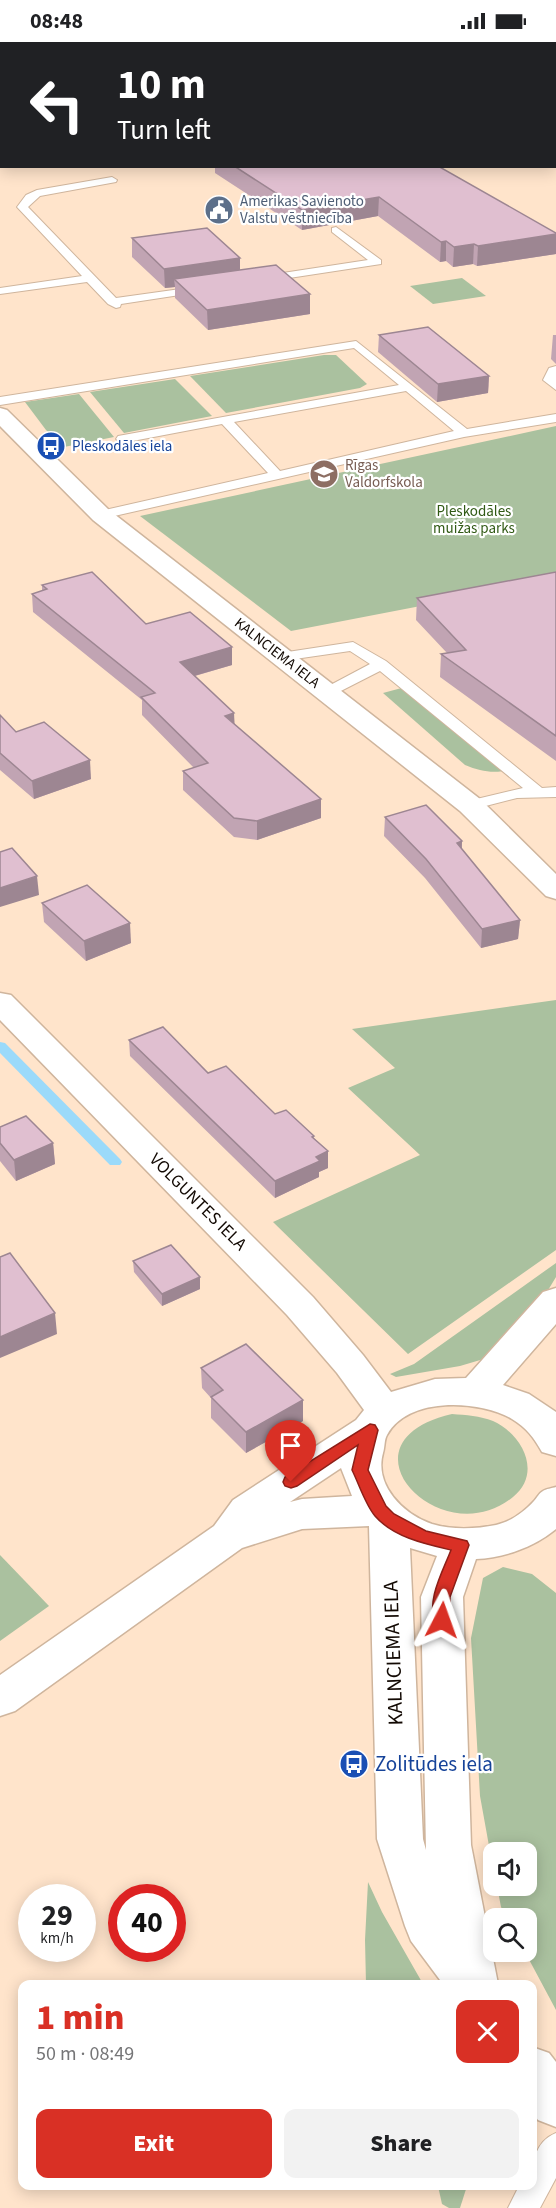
<!DOCTYPE html>
<meta charset="utf-8">
<style>
:root{--surface:#fff;--page:#f2f2f2;--text:#202124;--muted:#757577;--accent:#d93025}
body{margin:0;font-family:"Source Sans 3",sans-serif;background:var(--page);color:var(--text);height:100vh;display:flex;flex-direction:column;font-size:22px;white-space:nowrap}
*{box-sizing:border-box;margin:0}
p{font-size:20px;color:var(--muted)}
.icon{flex:none;width:33px;height:33px;fill:none;stroke:currentColor;stroke-width:2;stroke-linecap:round;stroke-linejoin:round}
.map{position:relative;flex:1;overflow:hidden}
.details{position:absolute;left:18px;top:1938px;width:519px;height:210px;display:flex;flex-direction:column;background:var(--surface);border-radius:12px;box-shadow:0 3px 15px #0003}
.details>*{flex:none}
.hud{position:absolute;left:0px;top:0px;width:556px;height:126px;box-shadow:0 3px 15px #0003;background:#202124;color:#fff;overflow:hidden}
.buttons{position:absolute;left:483px;top:1800px;display:grid;gap:12px}
.buttons a{display:grid;place-items:center;width:54px;height:54px;border-radius:12px;background:var(--surface);box-shadow:0 3px 15px #0003;font-size:30px}
.speed{position:absolute;left:18px;top:1842px;display:flex;gap:12px;font-size:30px;font-weight:700;text-align:center}
.speed>*{display:grid;place-content:center;width:78px;height:78px;border-radius:50%;background:var(--surface);box-shadow:0 3px 15px #0003;line-height:1}
.speed small{font-size:15px;font-weight:400}
.speed .limit{border:9px solid #d22;background:#fff;color:#111}
.pin{position:absolute;display:grid;place-items:center;width:51px;height:51px;color:#fff;margin:-62px -26px;border-radius:50% 50% 50% 0;rotate:-45deg;box-shadow:0 0 6px #0007}
.pin .icon{rotate:45deg}
.me{position:absolute;width:66px;margin:-33px;rotate:4deg;stroke-linejoin:round;filter:drop-shadow(0 0 4px #0008)}
.turn{display:flex;align-items:center;gap:21px;height:126px;padding:0 18px;font-size:27px}
.turn .icon{width:78px;height:78px;stroke-width:2.5}
.turn b{display:block;font-size:42px;line-height:51px}
.round{display:grid;place-items:center;flex:none;width:63px;height:63px;border-radius:12px;background:var(--page)}
.head{display:flex;align-items:center;justify-content:space-between;height:102px;padding:0 18px}
h1{font-size:36px;font-weight:800;line-height:45px;color:var(--accent)}
.button{display:flex;gap:12px;margin-top:auto;padding:12px 18px}
.button a{flex:1;height:69px;border-radius:12px;background:var(--accent);color:#fff;font-size:24px;font-weight:800;line-height:69px;text-align:center}
.button a+a{background:var(--page);color:var(--text)}
.status{display:flex;justify-content:space-between;align-items:center;height:42px;padding:0 30px;background:var(--surface);direction:ltr}
.status svg{height:16px;fill:currentColor}
.map>svg:first-child{display:block}
.green{fill:#aac19f}
.lines{fill:none;stroke-linecap:round;stroke-linejoin:round}
.stream{fill:#9bdafa;fill-rule:evenodd}
.service-casing{stroke:#cfb59d;stroke-width:2}
.minor-casing{stroke:#cfb59d;stroke-width:3}
.tertiary-casing{stroke:#cfb59d;stroke-width:3}
.service{fill:#fff;fill-rule:evenodd}
.minor{fill:#fff;fill-rule:evenodd}
.tertiary{fill:#fff;fill-rule:evenodd}
.wall{fill:#c1a4b3}
.shaded-wall{fill:#9d8692}
.building{fill:#e0bfd0;stroke:#9d8692;stroke-width:1.5}
.route{fill:#d93025;stroke:#8d1f18;stroke-width:1.5}
.labels{text-anchor:middle;dominant-baseline:central;stroke-width:4.5;stroke-linejoin:round;paint-order:stroke}
.far-service-label{font-size:15px;fill:#4e5e75;stroke:#fff;text-anchor:start}
.far-transit-label{font-size:15px;fill:#164399;stroke:#fff;text-anchor:start}
.far-education-label{font-size:15px;fill:#785e54;stroke:#fff;text-anchor:start}
.far-park-label{font-size:15px;fill:#315a15;stroke:#fff}
.far-street-label{font-size:15px;fill:#120903;stroke:#fff}
.street-label{font-size:18px;fill:#120903;stroke:#fff}
.near-street-label{font-size:21px;fill:#120903;stroke:#fff}
.near-transit-label{font-size:21px;fill:#164399;stroke:#fff;text-anchor:start}
</style>
<div class="status"><b>08:48</b><svg viewBox="0 0 49 12"><path d="M0 12V9h3v3zM5 12V6h3v6zM10 12V3h3v9zM15 12V0h3v12zM26 1h20v11H26zM47 4h2v5h-2z"/></svg></div>
<div class="map">
<svg width="556" height="2166" viewBox="0 0 556 2166">
<rect width="100%" height="100%" fill="#ffe4cb"/>
<!-- green -->
<g class="green">
<polygon points="462,236 486,254 433,262 410,244"/>
<polygon points="324,313 336,313 367,342 360,346 226,371 190,334"/>
<polygon points="175,337 212,374 124,391 90,350"/>
<polygon points="79,352 114,395 64,405 46,388 25,360"/>
<polygon points="556,384 556,538 291,589 140,474"/>
<path d="M 409,644 L 513,727 C 495,732 482,730 465,723 L 383,651 Z"/>
<polygon points="556,958 556,1208 408,1312 273,1180 420,1113 348,1046 395,1026 352,987"/>
<polygon points="556,1221 556,1235 533,1273 487,1316 460,1324 396,1335 390,1332 414,1322"/>
<path d="M 452,1372 C 466,1373 480,1374 493,1379 C 522,1392 543,1431 513,1455 C 441,1514 331,1400 452,1372 Z"/>
<polygon points="0,1513 49,1564 0,1599"/>
<polygon points="503,1525 532,1532 556,1551 556,1968 525,1910 526,1876 507,1876 501,1865 497,1844 526,1844 526,1810 494,1810 493,1826 480,1754 471,1596 483,1536"/>
<polygon points="368,1840 382,1870 423,1942 366,1942 365,1898"/>
<polygon points="438,2144 467,2144 460,2166 449,2166 442,2162"/>
</g>
<g class="lines">
<!-- stream -->
<polygon class="stream" points="0,1000 5,1001 120,1117 122,1120 120,1123 110,1123 0,1011"/>
<!-- service casing -->
<g class="service-casing">
<g id="service">
<polygon points="65,0 75,0 76,2 66,2"/>
<polygon points="0,14 2,15 2,20 0,20"/>
<polygon points="112,135 117,138 116,140 40,154 28,165 116,256 202,244 208,247 206,249 121,262 120,265 116,266 108,262 87,240 0,252 0,246 82,234 17,165 26,153 37,148"/>
<polygon points="336,185 381,218 381,222 263,240 258,237 263,234 368,218 332,190 332,186"/>
<path d="M 356,299 L 467,387 L 556,372 L 556,380 L 464,395 L 101,477 L 94,473 L 96,470 L 268,431 L 222,382 L 122,401 L 116,397 L 118,394 L 399,343 L 354,306 L 0,363 L 0,355 ZM 406,349 L 454,389 L 280,429 L 234,380 Z"/>
<polygon points="556,324 556,348 543,338 549,326"/>
<polygon points="353,600 386,619 542,746 556,745 556,755 517,756 470,768 464,766 462,763 464,760 523,746 380,629 331,654 321,654 318,651 321,648 370,622 350,609 281,619 274,615 281,611"/>
<path d="M 556,2091 L 556,2136 L 540,2166 L 508,2166 L 519,2144 L 532,2144 C 532,2122 534,2100 556,2091 Z"/>
</g>
</g>
<!-- minor casing -->
<g class="minor-casing">
<g id="minor">
<polygon points="556,0 556,8 555,8 555,2 549,2"/>
<polygon points="2,85 2,95 0,96 0,86"/>
</g>
</g>
<!-- tertiary casing -->
<g class="tertiary-casing">
<g id="tertiary">
<polygon points="0,366 7,368 109,468 480,757 556,832 556,857 546,854 460,769 93,478 0,384"/>
<path d="M 0,951 L 11,953 L 313,1255 L 363,1313 L 391,1350 L 435,1337 L 466,1336 L 543,1250 L 556,1246 L 556,1282 L 503,1343 L 529,1352 L 556,1370 L 556,1414 L 542,1410 C 534,1396 527,1386 512,1377 C 480,1358 408,1354 387,1393 C 384,1398 385,1405 383,1411 C 374,1443 403,1472 432,1482 C 452,1488 476,1487 496,1483 C 510,1480 524,1470 534,1459 C 537,1456 539,1451 543,1449 C 546,1447 552,1446 556,1445 L 556,1487 C 534,1505 504,1516 476,1517 L 463,1555 L 471,1803 L 498,1942 L 443,1942 L 411,1899 L 405,1884 L 377,1797 L 369,1484 L 302,1487 L 242,1506 L 15,1669 L 0,1674 L 0,1633 L 214,1484 L 233,1458 L 356,1378 L 364,1368 L 337,1331 L 287,1273 L 0,978 ZM 341,1426 L 352,1454 L 302,1457 L 290,1460 ZM 410,1506 L 437,1514 L 421,1555 L 426,1808 L 423,1797 Z"/>
<polygon points="532,2005 549,2011 556,2020 556,2085 538,2078 532,2070"/>
</g>
</g>
<!-- service -->
<use href="#service" class="service"/>
<!-- minor -->
<use href="#minor" class="minor"/>
<!-- tertiary -->
<use href="#tertiary" class="tertiary"/>
</g>
<!-- wall -->
<g class="wall">
<polygon points="104,0 434,0 433,2 107,2"/>
<polygon points="0,53 2,54 2,74 0,73"/>
<polygon points="215,124 438,124 556,212 477,224 473,222 453,225 446,219 440,220 378,174 302,188 215,131"/>
<polygon points="132,196 240,228 310,272 208,288 175,256 175,245 165,246 132,215"/>
<polygon points="379,293 489,334 488,351 437,360 378,310"/>
<polygon points="553,293 556,293 556,322 551,317"/>
<polygon points="556,530 556,719 440,635 441,612 447,611 416,578 417,556"/>
<polygon points="42,543 146,582 232,605 232,623 195,634 235,683 321,757 321,776 257,798 234,795 183,748 183,729 194,726 142,673 142,658 33,570 32,552 42,549"/>
<polygon points="0,673 16,690 91,737 34,757 0,728"/>
<polygon points="385,775 462,799 462,807 520,878 518,897 481,906 425,836 384,794"/>
<polygon points="42,861 131,901 86,919 44,880"/>
<polygon points="129,998 275,1072 314,1094 314,1096 328,1109 328,1126 319,1130 319,1135 275,1156 130,1014"/>
<polygon points="0,1085 53,1101 55,1122 16,1139 0,1119"/>
<polygon points="133,1219 200,1247 162,1264 134,1230"/>
<polygon points="201,1326 303,1358 303,1379 246,1411 211,1376 211,1356 202,1346"/>
</g>
<!-- shaded-wall -->
<g class="shaded-wall">
<polygon points="416,0 434,0 433,2 405,2"/>
<polygon points="379,155 378,174 302,188 302,168"/>
<polygon points="556,192 556,212 477,224 478,204"/>
<polygon points="446,199 446,219 440,220 441,200"/>
<polygon points="474,202 473,222 453,225 454,205"/>
<polygon points="240,216 240,235 174,237 175,245 165,246 164,227"/>
<polygon points="310,252 310,272 208,288 207,268"/>
<polygon points="489,334 488,351 437,360 438,342"/>
<polygon points="232,605 232,623 180,638 180,620"/>
<polygon points="234,671 235,690 225,674"/>
<polygon points="90,718 91,737 34,757 32,739"/>
<polygon points="321,757 321,776 257,798 257,779"/>
<polygon points="462,799 461,818 457,801"/>
<polygon points="37,834 39,853 0,865 0,846"/>
<polygon points="520,878 518,897 481,906 482,887"/>
<polygon points="130,881 131,901 86,919 84,899"/>
<polygon points="53,1101 55,1122 16,1139 14,1118"/>
<polygon points="328,1109 328,1126 319,1130 319,1135 275,1156 275,1139 316,1115"/>
<polygon points="200,1235 200,1247 162,1264 162,1252"/>
<polygon points="55,1271 57,1292 0,1316 0,1295"/>
<polygon points="303,1358 303,1379 246,1411 246,1390"/>
</g>
<!-- building -->
<g class="building">
<polygon points="129,0 416,0 405,2 132,2"/>
<polygon points="0,53 2,54 2,63 0,62"/>
<polygon points="234,124 438,124 556,191 556,192 478,204 474,202 454,205 446,199 441,200 379,155 302,168"/>
<polygon points="207,186 240,216 164,227 132,196"/>
<polygon points="276,223 310,252 207,268 174,237"/>
<polygon points="428,285 489,334 438,342 379,293"/>
<polygon points="92,530 146,582 190,570 232,605 180,620 234,671 225,674 321,757 257,779 234,776 183,729 208,721 141,655 155,651 32,552 47,547 42,543"/>
<polygon points="556,530 556,694 441,612 466,608 417,556"/>
<polygon points="0,673 16,690 44,680 90,718 32,739 0,711"/>
<polygon points="426,763 462,799 457,801 520,878 482,887 426,817 385,775"/>
<polygon points="12,806 37,834 0,846 0,810"/>
<polygon points="87,843 130,881 84,899 42,861"/>
<polygon points="163,985 208,1031 226,1024 275,1072 286,1068 314,1094 312,1095 328,1109 316,1115 320,1119 275,1139 129,998"/>
<polygon points="26,1074 53,1101 14,1118 0,1101 0,1085"/>
<polygon points="171,1203 200,1235 162,1252 133,1219"/>
<polygon points="10,1211 55,1271 0,1295 0,1215"/>
<polygon points="246,1302 303,1358 246,1390 211,1355 223,1348 201,1326"/>
</g>
<!-- route -->
<path class="route" d="M 370,1382 L 375,1383 L 378,1388 L 368,1428 L 386,1464 L 394,1472 L 426,1489 L 467,1499 L 469,1503 L 450,1555 L 451,1578 L 449,1583 L 442,1585 L 436,1583 C 425,1560 443,1529 451,1508 C 425,1502 393,1495 375,1474 C 365,1462 359,1442 352,1428 L 358,1403 L 297,1444 L 291,1446 L 285,1444 L 283,1440 L 285,1435 Z"/>
<!-- icons -->
<defs>
<g id="civic-disc" transform="scale(1.5)"><circle r="9.5" fill="#5c6f8a" stroke="#fff"/><path d="M-.6-6.5H3V-4.5H.6V-3L4-1V1h2V6H-6V1h2V-1L-.6-3ZM-1.2 2.5V6h2.4V2.5Z" fill="#fff"/></g>
<g id="bus-disc" transform="scale(1.5)"><circle r="9.5" fill="#1a4fb4" stroke="#fff"/><path d="M-5-6H5V4H4V6H2V4H-2V6H-4V4H-5ZM-3.5-4V0h7V-4ZM-3.5 1.2v1.5H-2V1.2ZM2 1.2v1.5H3.5V1.2Z" fill="#fff"/></g>
<g id="school-disc" transform="scale(1.5)"><circle r="9.5" fill="#8d6e63" stroke="#fff"/><path d="M0-5L7-2L0 1L-7-2ZM-4 1L0 2.5L4 1V4Q0 6-4 4Z" fill="#fff"/></g>
</defs>
<g fill-rule="evenodd">
<use href="#civic-disc" x="219" y="168"/>
<use href="#bus-disc" x="51" y="404"/>
<use href="#school-disc" x="324" y="432"/>
<use href="#bus-disc" x="354" y="1722"/>
</g>
<g class="labels">
<!-- far-service labels -->
<g class="far-service-label">
<text x="240" y="159">Amerikas Savienoto<tspan x="240" dy="17">Valstu vēstniecība</tspan></text>
</g>
<!-- far-transit labels -->
<g class="far-transit-label">
<text x="72" y="404">Pleskodāles iela</text>
</g>
<!-- far-education labels -->
<g class="far-education-label">
<text x="345" y="423">Rīgas<tspan x="345" dy="17">Valdorfskola</tspan></text>
</g>
<!-- far-park labels -->
<g class="far-park-label">
<text x="474" y="469">Pleskodāles<tspan x="474" dy="17">muižas parks</tspan></text>
</g>
<!-- far-street labels -->
<g class="far-street-label">
<text transform="translate(277 611) rotate(38)">KALNCIEMA IELA</text>
</g>
<!-- street labels -->
<g class="street-label">
<text transform="translate(198 1160) rotate(45)">VOLGUNTES IELA</text>
</g>
<!-- near-street labels -->
<g class="near-street-label">
<text transform="translate(393 1611) rotate(-92)">KALNCIEMA IELA</text>
</g>
<!-- near-transit labels -->
<g class="near-transit-label">
<text x="375" y="1722">Zolitūdes iela</text>
</g>
</g>
</svg>
<div class="buttons">
<a><svg class="icon" aria-label="sound" viewBox="0 0 24 24"><path d="M4 9h4l5-4v14l-5-4H4zM17 9q2 3 0 6"/></svg></a>
<a><svg class="icon" aria-label="search" viewBox="0 0 24 24"><circle cx="10" cy="10" r="6"/><path d="M15 15l6 6"/></svg></a>
</div>
<div class="speed"><div>29<small>km/h</small></div><div class="limit">40</div></div>
<div class="pin" style="left:291px;top:1440px;background:#d93025"><svg class="icon" aria-label="arrive" viewBox="0 0 24 24"><path d="M6 21V4h12l-3 4 3 4H6"/></svg></div>
<svg class="me" style="left:442px;top:1578px" viewBox="-20 -20 40 40"><path d="M0-17L14 15 0 8-14 15z" fill="#d93025" stroke="#fff" stroke-width="4"/></svg>
<div class="hud">
<div class="turn"><svg class="icon" aria-label="left" viewBox="0 0 24 24"><path d="M17 20v-9H6M10 6l-5 5 5 5"/></svg><div><b>10 m</b>Turn left</div></div>
</div>
<section class="details">
<div class="head"><div><h1>1 min</h1><p>50 m · 08:49</p></div><a class="round" style="background:#d93025;color:#fff"><svg class="icon" aria-label="close" viewBox="0 0 24 24"><path d="M6 6l12 12M18 6L6 18"/></svg></a></div>
<div class="button"><a>Exit</a><a>Share</a></div>
</section>
</div>
